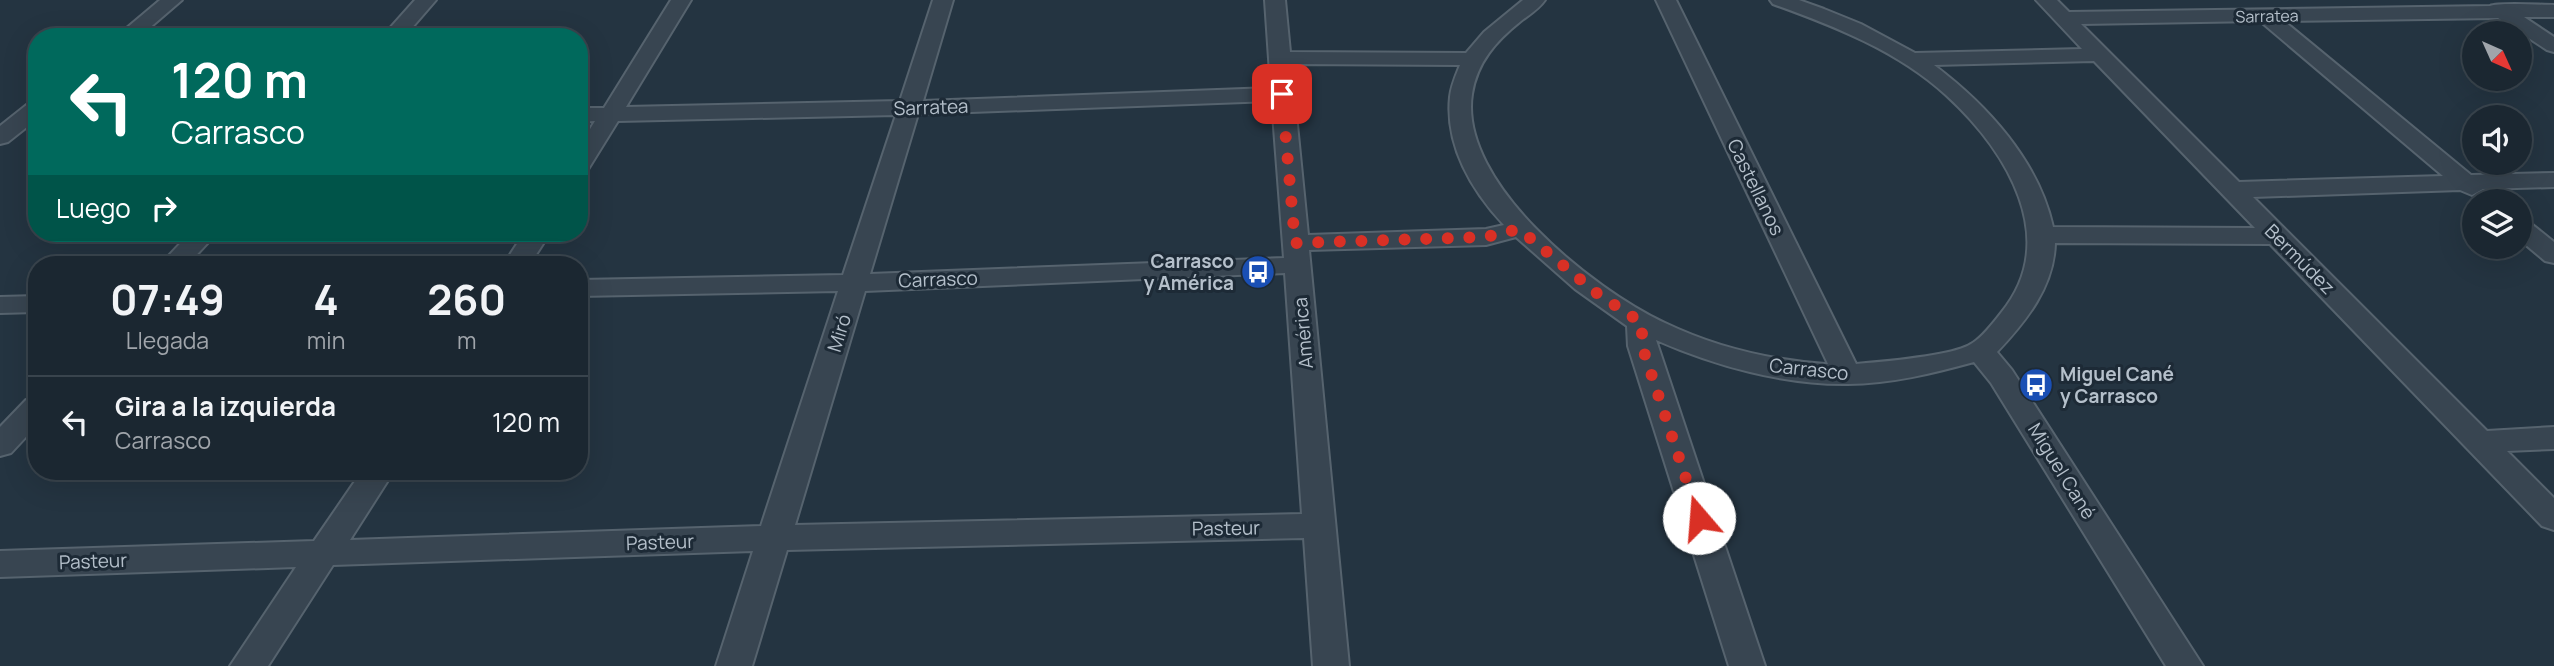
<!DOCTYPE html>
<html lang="es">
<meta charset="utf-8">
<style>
:root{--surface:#1b2731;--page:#242f39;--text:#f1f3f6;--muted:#a0a5ab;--line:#39444d}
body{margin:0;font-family:Manrope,sans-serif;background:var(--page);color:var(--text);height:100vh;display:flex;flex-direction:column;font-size:26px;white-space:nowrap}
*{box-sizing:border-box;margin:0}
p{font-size:23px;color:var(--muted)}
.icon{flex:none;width:38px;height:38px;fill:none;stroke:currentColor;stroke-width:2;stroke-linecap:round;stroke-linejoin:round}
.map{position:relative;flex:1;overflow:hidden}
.panel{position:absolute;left:28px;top:256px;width:560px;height:224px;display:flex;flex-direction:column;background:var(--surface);border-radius:28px;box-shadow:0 7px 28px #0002,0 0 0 2px var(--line)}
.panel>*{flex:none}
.top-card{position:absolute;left:28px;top:28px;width:560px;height:214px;border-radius:28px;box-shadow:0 7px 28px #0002,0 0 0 2px var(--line);background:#00695c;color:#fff;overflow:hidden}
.needle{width:46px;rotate:135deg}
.buttons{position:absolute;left:2462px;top:21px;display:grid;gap:14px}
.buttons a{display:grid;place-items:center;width:70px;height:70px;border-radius:50%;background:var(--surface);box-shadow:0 7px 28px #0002,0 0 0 2px var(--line);font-size:35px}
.pin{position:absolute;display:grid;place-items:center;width:60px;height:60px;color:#fff;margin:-30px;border-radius:14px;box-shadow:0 4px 10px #0006}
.me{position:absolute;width:77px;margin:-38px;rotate:342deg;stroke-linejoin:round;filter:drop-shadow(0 0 5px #0008)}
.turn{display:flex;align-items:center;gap:24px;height:147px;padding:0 28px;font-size:32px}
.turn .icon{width:91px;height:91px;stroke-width:2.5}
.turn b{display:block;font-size:49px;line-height:60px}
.then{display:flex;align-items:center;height:66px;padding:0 28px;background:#0003;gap:14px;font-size:26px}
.eta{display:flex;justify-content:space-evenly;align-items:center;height:119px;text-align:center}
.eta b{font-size:42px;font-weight:700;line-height:49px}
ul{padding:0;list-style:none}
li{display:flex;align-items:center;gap:21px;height:91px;padding:0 28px;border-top:2px solid var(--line)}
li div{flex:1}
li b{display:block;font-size:26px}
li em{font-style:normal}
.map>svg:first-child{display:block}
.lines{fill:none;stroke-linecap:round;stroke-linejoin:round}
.street-casing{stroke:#56636e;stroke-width:4}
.street{fill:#384551;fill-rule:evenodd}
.route{stroke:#d93025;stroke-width:12;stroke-dasharray:0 21.6}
.labels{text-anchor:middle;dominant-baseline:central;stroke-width:6;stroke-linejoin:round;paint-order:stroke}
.far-street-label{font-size:16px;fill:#b5c0cb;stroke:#1d2a36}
.street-label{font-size:19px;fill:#b5c0cb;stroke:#1d2a36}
.poi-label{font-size:19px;font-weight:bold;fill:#b5c0cb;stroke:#1d2a36;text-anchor:end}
</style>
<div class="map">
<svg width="2554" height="666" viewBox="0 0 2554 666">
<rect width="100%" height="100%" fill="#243441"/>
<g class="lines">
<!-- street casing -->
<g class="street-casing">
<g id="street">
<polygon points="160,0 182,0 139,37 116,37"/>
<polygon points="415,0 436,0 404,37 382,37"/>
<path d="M 671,0 L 691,0 L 626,107 L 900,101 L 933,0 L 953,0 L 923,101 L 1271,88 L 1265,0 L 1285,0 L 1290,52 L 1466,53 L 1484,32 L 1523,0 L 1545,0 C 1539,9 1529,15 1521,21 C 1496,41 1477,62 1472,94 C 1458,183 1594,290 1665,323 C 1715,347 1770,360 1825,364 L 1828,364 L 1656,0 L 1676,0 L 1856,364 C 1880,362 1953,356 1971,344 C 1982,338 1993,323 2001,313 C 2062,239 2006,150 1946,95 C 1898,51 1834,26 1773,4 L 1770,0 L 1799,0 L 1824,9 L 1861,24 L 1915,53 L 2082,49 L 2036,0 L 2057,0 L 2069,12 L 2490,6 C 2499,2 2540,5 2554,5 L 2554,17 L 2524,17 L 2554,37 L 2554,52 L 2547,50 L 2498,18 L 2284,21 L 2471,175 L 2554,173 L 2554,187 L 2483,189 L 2472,195 L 2460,190 L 2253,197 L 2487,431 L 2554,427 L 2554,449 L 2507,451 L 2554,498 L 2554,530 L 2542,526 L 2270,244 L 2055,243 C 2054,287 2026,321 1997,352 L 2012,370 L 2203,666 L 2166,666 L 1991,383 L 1974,362 C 1934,373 1890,384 1848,384 C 1784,385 1715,366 1656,340 L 1765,666 L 1729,666 L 1628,346 L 1627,326 L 1575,289 L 1516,237 L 1486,245 L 1309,250 L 1349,666 L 1313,666 L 1304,538 L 787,550 L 752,666 L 716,666 L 753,551 L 333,565 L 268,666 L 230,666 L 296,567 L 0,577 L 0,551 L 314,541 L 362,471 L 394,471 L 350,540 L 761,526 L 838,291 L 579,296 L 579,280 L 843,275 L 896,115 L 618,121 L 587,171 L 579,173 L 579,147 L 595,121 L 579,122 L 579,108 L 604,108 ZM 2260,21 L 2443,176 L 2239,182 L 2081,24 ZM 2094,61 L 2255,228 L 2053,227 C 2038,160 1987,105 1934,65 ZM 1291,64 L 1460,65 C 1456,75 1451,86 1450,97 C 1445,146 1472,191 1504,225 L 1486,229 L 1308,235 ZM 1272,101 L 1284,258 L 870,274 L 918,114 ZM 1285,273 L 1302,514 L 795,525 L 865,291 Z"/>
<polygon points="37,101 37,119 8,142 0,144 0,126 29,103"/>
<polygon points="2520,219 2529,222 2554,242 2554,263 2545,261 2520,240"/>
<polygon points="190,233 217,233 188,264 161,264"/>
<polygon points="524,233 550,233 530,264 504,264"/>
<polygon points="37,296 37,312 0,313 0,297"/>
<polygon points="37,397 37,425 11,453 0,456 0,427 26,400"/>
</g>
</g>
<!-- street -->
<use href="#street" class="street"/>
</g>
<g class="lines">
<!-- route -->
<polyline class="route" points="1282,94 1295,243 1486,237 1519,229 1598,294 1642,323 1642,346 1699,518"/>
</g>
<!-- icons -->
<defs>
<g id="bus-disc" transform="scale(1.75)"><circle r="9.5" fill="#1a4fb4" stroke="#1d2a36"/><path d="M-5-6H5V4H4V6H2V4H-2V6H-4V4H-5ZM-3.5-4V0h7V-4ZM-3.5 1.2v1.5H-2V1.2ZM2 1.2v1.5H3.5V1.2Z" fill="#fff"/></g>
</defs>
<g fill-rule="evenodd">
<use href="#bus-disc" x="1258" y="272"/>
<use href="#bus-disc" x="2036" y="385"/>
</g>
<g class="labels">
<!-- far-street labels -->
<g class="far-street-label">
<text transform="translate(2267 16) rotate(-1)">Sarratea</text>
</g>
<!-- street labels -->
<g class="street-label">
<text transform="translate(931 107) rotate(-2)">Sarratea</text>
<text transform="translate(1756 187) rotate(64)">Castellanos</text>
<text transform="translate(2300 259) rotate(45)">Bermúdez</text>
<text transform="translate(938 279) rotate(-2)">Carrasco</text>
<text transform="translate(839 333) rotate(-73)">Miró</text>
<text transform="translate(1303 333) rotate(-95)">América</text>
<text transform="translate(1809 369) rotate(6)">Carrasco</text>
<text transform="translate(2062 471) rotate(58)">Miguel Cané</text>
<text transform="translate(1226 528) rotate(-1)">Pasteur</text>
<text transform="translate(660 542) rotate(-2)">Pasteur</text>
<text transform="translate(93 561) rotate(-2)">Pasteur</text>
</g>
<!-- poi labels -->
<g class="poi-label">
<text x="1234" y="261">Carrasco<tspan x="1234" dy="22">y América</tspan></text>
<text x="2060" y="374" text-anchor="start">Miguel Cané<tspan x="2060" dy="22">y Carrasco</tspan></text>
</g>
</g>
</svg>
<div class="buttons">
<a><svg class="needle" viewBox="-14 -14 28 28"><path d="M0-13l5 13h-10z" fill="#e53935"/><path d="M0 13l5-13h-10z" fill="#a0a5ab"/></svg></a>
<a><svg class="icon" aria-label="sound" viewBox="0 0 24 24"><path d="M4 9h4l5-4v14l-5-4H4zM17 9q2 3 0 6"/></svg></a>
<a><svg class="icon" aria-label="layers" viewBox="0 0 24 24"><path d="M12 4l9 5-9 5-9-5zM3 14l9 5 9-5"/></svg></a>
</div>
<div class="pin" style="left:1282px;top:94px;background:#d93025"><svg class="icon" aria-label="arrive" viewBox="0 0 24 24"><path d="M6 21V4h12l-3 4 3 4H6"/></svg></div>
<svg class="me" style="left:1699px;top:518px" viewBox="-20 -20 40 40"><circle r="19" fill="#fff"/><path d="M0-13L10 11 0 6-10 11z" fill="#d93025"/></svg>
<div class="top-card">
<div class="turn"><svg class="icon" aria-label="left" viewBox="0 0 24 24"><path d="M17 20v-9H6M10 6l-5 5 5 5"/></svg><div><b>120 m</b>Carrasco</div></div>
<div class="then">Luego<svg class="icon" aria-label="right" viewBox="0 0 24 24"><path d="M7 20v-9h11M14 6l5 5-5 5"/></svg></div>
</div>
<section class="panel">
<div class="eta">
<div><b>07:49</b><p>Llegada</p></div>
<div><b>4</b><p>min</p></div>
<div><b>260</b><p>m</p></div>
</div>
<ul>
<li><svg class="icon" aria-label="left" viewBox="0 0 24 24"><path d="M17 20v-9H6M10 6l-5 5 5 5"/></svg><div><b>Gira a la izquierda</b><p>Carrasco</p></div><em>120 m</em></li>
</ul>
</section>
</div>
